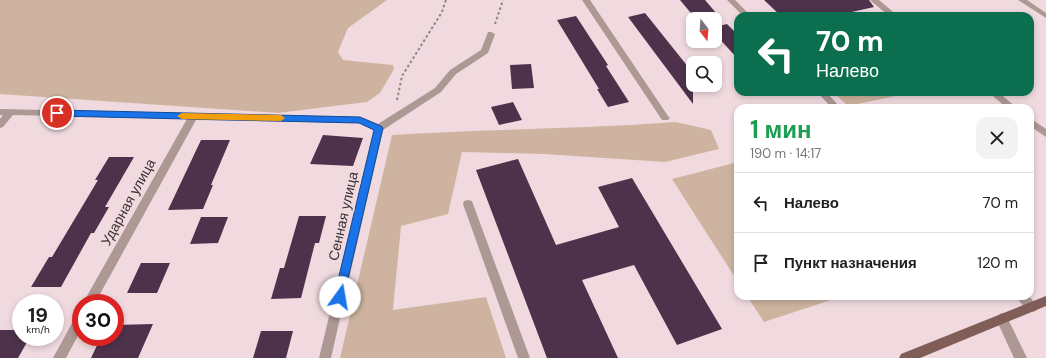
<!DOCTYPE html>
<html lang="ru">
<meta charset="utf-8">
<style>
:root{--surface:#fff;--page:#f2f2f2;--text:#202124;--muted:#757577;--line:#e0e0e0}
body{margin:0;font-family:"DM Sans",sans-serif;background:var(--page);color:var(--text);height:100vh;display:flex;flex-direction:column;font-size:15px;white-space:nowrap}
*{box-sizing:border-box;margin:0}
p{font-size:13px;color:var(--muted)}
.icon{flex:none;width:22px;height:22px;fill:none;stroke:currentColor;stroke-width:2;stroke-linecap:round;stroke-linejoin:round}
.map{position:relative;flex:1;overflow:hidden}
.panel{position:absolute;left:734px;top:104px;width:300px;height:196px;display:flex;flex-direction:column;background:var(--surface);border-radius:12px;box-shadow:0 2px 6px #0003}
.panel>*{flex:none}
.guide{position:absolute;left:734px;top:12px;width:300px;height:84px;border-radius:12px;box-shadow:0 2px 6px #0003;background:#0b6e4f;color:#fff;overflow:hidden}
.needle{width:26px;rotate:163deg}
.tools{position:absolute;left:686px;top:12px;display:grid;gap:8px}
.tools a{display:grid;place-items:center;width:36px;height:36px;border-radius:8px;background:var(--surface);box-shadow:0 2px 6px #0003;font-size:20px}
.speed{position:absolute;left:12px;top:294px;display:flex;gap:8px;font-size:20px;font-weight:700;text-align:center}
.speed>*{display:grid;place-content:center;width:52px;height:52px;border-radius:50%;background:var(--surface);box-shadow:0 2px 6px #0003;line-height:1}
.speed small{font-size:10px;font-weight:400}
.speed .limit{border:6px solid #d22;background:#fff;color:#111}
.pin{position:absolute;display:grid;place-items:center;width:34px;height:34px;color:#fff;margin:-17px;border:2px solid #fff;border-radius:50%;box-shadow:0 1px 4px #0007}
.me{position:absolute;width:44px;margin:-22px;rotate:13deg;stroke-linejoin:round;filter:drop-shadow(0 0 3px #0008)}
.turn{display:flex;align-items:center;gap:14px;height:84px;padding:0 16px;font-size:18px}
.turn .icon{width:52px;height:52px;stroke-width:2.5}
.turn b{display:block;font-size:28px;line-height:34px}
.round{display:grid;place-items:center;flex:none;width:42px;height:42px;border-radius:12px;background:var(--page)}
.headline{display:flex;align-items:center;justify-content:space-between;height:68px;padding:0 16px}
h1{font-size:24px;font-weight:700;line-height:30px;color:#1e9e55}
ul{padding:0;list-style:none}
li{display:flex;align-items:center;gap:12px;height:60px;padding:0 16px;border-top:1px solid var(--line)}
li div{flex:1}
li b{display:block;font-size:15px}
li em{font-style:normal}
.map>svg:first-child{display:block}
.green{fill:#ceb4a0}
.building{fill:#4e324c}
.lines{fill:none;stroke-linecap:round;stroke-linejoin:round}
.path{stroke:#908185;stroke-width:2;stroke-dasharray:2.5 2.5;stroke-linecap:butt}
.minor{fill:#ad9894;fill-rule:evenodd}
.major{fill:#805d56;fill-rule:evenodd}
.route{fill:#1a73e8;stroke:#114b97}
.slow{fill:#f59e0b}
.labels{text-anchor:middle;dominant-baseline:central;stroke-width:4;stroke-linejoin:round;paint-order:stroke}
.street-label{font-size:14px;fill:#372f31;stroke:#f0dadf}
</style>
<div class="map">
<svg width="1046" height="358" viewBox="0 0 1046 358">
<rect width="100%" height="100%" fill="#f0dadf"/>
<!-- green -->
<g class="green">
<polygon points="0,0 387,0 348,28 338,52 343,60 393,65 394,69 380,93 367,102 278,113 0,94"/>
<polygon points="833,92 906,92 905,94 848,106"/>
<path d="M 676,122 L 711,130 L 719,149 L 665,162 L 544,154 L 462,152 L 448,214 L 401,226 L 393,310 L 486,297 L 506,358 L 340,358 L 392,135 C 487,129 582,129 676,122 Z"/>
<polygon points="738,162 738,282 672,179"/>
<polygon points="747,296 843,296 764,322"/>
</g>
<!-- building -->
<g class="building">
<polygon points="680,0 705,0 717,14 695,18"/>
<polygon points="764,0 869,0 874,7 834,16 781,16"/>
<polygon points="645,13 693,73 693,104 628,17"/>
<polygon points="576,16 608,65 606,66 629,102 608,107 597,89 599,89 557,20"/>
<polygon points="727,24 738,35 738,59 715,34 715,27"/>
<polygon points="531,64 534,88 512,89 510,65"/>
<polygon points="513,102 522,120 499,125 491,107"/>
<polygon points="323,135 363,138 353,166 310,164"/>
<polygon points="201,140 230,140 211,185 213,185 203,209 168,210"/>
<polygon points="109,157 134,157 105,207 109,207 94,233 91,233 61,287 31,287 49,257 52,257 98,180 95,180"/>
<polygon points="518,159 556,245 619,227 598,187 632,178 722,329 677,345 634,265 582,280 618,358 547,358 476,170"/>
<polygon points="299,216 326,216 319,243 315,243 301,298 271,299 280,268 284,268"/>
<polygon points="201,217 228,217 218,243 190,244"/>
<polygon points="141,263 170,263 157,293 127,293"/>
<polygon points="153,324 138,358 91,358 101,337 115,337 115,325"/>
<polygon points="0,330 21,330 21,337 30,337 18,358 0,358"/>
<polygon points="261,331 293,331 286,358 253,358"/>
</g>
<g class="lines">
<!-- path -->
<g class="path">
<polyline points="495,24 503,0"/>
<polyline points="397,100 402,76 442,12 446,0"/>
</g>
<!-- minor -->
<g class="minor">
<polygon points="582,0 590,0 668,116 670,118 668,120 662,120"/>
<polygon points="727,0 735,0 751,16 743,16"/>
<polygon points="870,0 879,0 898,16 889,16"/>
<polygon points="1018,0 1027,0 1046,13 1046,18"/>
<polygon points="488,32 491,32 495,34 488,53 456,74 441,92 383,130 331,358 319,358 374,130 359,123 196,120 95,303 83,303 187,119 13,115 3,127 0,128 0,119 3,115 0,115 0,109 360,117 378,124 435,88 450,70 481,50"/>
<polygon points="817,92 826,92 841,108 832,108"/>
<polygon points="988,92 998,92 1017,108 1007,108"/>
<polygon points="1030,118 1046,129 1046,137 1030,126"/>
<polygon points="468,200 472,201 473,204 530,358 518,358 463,204 464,201"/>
<polygon points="1015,296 1029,296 1038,307 1036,311 1032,312 1028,311"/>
<polygon points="81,312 81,330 66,358 53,358 77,314"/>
<polygon points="1002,313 1006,315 1027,358 1014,358 996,319 998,315"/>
</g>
<!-- major -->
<polygon class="major" points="1046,296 1046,306 920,358 899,358 901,354"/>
</g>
<!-- route -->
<polygon class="route" points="57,110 360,117 381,126 383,128 343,300 340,301 336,300 334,297 374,130 359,123 57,116 53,113"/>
<!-- slow -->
<polygon class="slow" points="182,113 281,115 285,118 281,121 182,119 177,116"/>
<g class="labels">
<!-- street labels -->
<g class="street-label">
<text transform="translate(128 202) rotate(-61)">Ударная улица</text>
<text transform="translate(343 216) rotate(-77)">Сенная улица</text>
</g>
</g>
</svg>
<div class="tools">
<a><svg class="needle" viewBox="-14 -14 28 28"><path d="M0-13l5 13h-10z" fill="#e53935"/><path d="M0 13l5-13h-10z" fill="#757577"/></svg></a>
<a><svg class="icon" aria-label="search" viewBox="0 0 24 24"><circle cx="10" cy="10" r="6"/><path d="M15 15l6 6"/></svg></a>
</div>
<div class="speed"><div>19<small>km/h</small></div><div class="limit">30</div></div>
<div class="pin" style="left:57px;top:113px;background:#d93025"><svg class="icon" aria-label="arrive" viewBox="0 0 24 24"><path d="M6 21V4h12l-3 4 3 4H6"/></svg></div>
<svg class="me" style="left:340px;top:297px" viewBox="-20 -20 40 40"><circle r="19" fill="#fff"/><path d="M0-13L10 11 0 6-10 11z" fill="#1a73e8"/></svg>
<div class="guide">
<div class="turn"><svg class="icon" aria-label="left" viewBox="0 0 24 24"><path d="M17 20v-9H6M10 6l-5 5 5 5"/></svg><div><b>70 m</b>Налево</div></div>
</div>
<section class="panel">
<div class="headline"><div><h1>1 мин</h1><p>190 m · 14:17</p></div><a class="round"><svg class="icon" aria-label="close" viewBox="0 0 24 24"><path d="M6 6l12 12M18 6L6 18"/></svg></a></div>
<ul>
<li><svg class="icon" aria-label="left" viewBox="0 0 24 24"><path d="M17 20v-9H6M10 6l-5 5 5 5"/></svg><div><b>Налево</b></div><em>70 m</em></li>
<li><svg class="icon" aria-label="arrive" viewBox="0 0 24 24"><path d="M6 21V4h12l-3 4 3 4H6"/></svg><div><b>Пункт назначения</b></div><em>120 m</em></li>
</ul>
</section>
</div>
